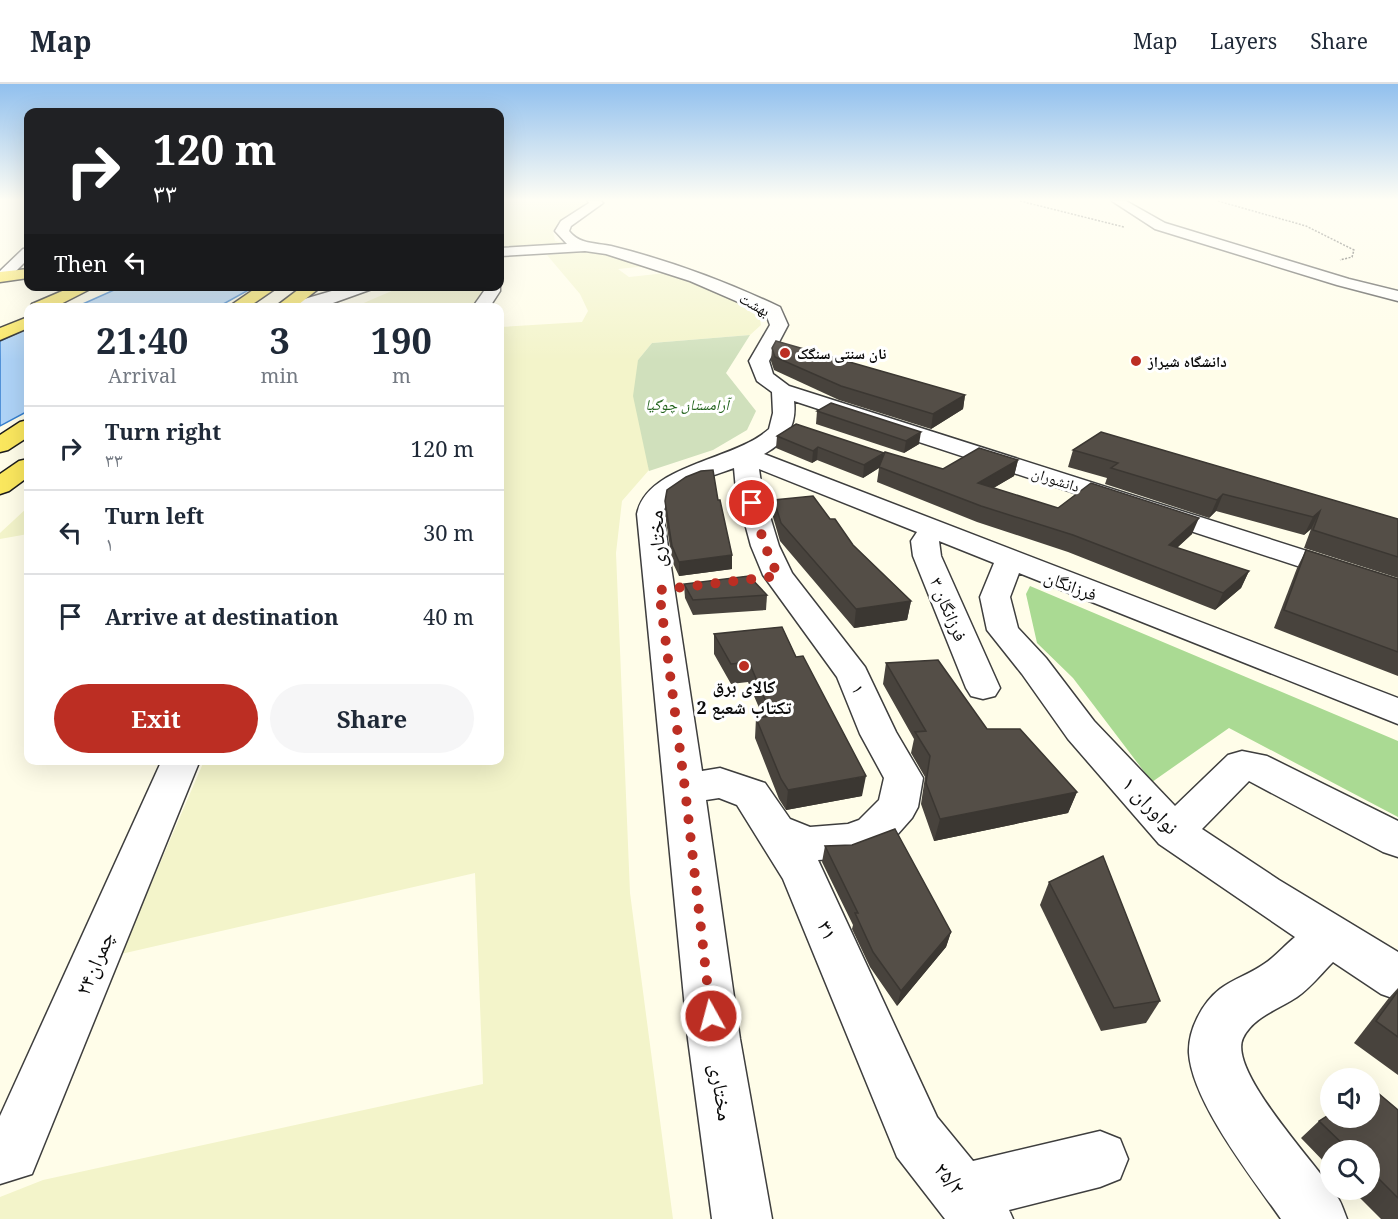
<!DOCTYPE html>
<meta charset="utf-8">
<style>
:root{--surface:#fff;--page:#f6f6f7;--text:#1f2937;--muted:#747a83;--line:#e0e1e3;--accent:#bc2e23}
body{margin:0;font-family:"Noto Serif","Noto Naskh Arabic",serif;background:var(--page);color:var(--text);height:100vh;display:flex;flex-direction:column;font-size:22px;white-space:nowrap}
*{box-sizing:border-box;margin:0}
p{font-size:20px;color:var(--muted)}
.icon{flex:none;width:33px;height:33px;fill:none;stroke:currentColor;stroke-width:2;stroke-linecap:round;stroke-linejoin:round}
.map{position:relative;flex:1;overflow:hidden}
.side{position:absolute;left:24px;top:219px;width:480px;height:462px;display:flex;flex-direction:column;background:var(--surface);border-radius:12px;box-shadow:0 6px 24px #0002}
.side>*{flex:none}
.top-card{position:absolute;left:24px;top:24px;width:480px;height:183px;border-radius:12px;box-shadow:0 6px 24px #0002;background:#202124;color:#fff;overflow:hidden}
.fabs{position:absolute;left:1320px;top:984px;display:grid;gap:12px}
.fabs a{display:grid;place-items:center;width:60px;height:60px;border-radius:50%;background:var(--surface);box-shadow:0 6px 24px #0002;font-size:30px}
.pin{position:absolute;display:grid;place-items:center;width:51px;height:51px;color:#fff;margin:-26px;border:3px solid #fff;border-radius:50%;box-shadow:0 2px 6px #0007}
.me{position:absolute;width:66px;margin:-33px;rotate:353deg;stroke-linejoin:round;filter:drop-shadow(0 0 4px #0008)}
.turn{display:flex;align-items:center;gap:21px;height:126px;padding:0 30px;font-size:27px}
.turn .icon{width:78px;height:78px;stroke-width:2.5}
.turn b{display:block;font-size:42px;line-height:51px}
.then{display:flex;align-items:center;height:57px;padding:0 30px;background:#0003;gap:12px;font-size:22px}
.eta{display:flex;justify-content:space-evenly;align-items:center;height:102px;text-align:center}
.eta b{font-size:36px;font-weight:700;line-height:42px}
.action{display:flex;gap:12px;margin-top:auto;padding:12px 30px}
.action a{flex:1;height:69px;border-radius:36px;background:var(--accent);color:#fff;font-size:24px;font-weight:700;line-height:69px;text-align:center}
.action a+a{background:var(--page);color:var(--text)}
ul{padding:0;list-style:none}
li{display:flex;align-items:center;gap:18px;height:84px;padding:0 30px;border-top:2px solid var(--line)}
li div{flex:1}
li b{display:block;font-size:22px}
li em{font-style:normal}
header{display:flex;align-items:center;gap:36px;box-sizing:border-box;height:84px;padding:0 30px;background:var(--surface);border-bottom:2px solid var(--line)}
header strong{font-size:28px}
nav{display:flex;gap:33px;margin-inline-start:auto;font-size:21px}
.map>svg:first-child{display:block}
.farmland{fill:#f3f4ca}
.forest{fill:#aada93}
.cemetery{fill:#d0e0bc}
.water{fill:#aed3f7;stroke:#347ece;stroke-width:1.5}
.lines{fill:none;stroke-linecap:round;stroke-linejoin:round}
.minor-casing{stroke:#3e3e3e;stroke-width:3}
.major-casing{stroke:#1c1c1c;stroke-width:3}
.path{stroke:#2d2d2d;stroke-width:1.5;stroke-dasharray:2 1.5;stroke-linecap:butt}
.minor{fill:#fff;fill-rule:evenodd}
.major{fill:#fae75e;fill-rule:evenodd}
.wall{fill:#48433d}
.shaded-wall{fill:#3b3732}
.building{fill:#544e47;stroke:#3b3732;stroke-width:1.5}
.route{stroke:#bc2e23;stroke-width:10;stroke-dasharray:0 18}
.poi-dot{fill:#bc2e23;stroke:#fff;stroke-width:2}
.labels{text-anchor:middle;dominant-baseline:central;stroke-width:6;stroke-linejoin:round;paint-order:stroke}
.far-street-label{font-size:15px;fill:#0b0b0b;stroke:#fff}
.far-poi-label{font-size:15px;font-weight:bold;fill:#0b0b0b;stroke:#fff;text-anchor:start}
.far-park-label{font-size:15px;font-style:italic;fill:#22631c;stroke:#fff}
.street-label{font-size:18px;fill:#0b0b0b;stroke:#fff}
.poi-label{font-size:18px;font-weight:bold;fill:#0b0b0b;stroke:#fff}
.near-street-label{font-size:21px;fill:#0b0b0b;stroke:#fff}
</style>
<header>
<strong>Map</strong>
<nav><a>Map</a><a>Layers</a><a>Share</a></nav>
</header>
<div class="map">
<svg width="1398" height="1135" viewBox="0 0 1398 1135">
<rect width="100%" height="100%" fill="#fffde9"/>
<!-- farmland -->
<g class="farmland">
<polygon points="500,117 584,117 588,121 562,138 553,147 555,157 571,161 500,167"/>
<polygon points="583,168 604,169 648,182 618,185 629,193 666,189 740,217 759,231 761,241 750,251 652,259 638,276 649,386 622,417 616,469 630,809 673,1135 0,1135 0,1113 43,1096 483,1000 475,789 121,870 204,677 500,676 500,243 582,238 588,227 580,210 547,171"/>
<polygon points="401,203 488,203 475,223 352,224"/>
<polygon points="28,423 28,450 0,455 0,449"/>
</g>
<!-- forest -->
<polygon class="forest" points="1030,502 1398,657 1398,733 1229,644 1152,698 1073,594 1037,559 1026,510"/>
<!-- cemetery -->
<polygon class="cemetery" points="750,251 726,289 756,327 747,346 713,366 649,387 633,312 638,276 652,259"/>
<!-- water -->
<g class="water">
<polygon points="123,202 254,202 254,203 218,223 76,223"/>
<polygon points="28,244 28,327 0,342 0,257"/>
</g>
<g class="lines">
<!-- minor casing -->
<g class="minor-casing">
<g id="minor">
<path d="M 588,117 L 601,117 L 603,119 L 571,142 L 569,147 C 579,160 595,159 611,162 C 668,176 727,198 780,223 L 788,241 L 769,277 L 773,290 L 789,302 L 1398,496 L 1398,515 L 794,317 C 797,342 786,358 764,370 L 1398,614 L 1398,640 L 1019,489 L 1010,513 L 1018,544 L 1046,574 L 1094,637 L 1175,722 L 1228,671 L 1242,667 L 1267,672 L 1398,737 L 1398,773 L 1383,768 L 1249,697 L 1202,745 L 1279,796 L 1398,868 L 1398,916 L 1381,910 L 1333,878 C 1321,890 1310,904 1297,913 C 1279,925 1253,933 1243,954 C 1227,988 1321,1084 1338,1114 C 1342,1120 1344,1128 1347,1135 L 1281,1135 C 1253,1095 1192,1018 1189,969 C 1188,946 1202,919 1220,905 C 1233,895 1250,890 1264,880 C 1275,873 1284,862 1295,853 L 1159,760 L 1068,655 L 1022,590 L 987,546 L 980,513 L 994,479 L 939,457 L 941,472 L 1000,604 L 995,612 L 983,615 L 971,612 L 966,604 L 913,472 L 911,457 L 917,448 L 759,385 L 762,406 L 779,462 L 792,489 L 865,583 L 896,648 L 923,694 L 918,723 L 912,734 L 889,760 L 849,774 L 818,776 L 937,1033 L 973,1077 L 1100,1047 L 1120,1055 L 1128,1075 L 1120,1095 L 1100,1103 L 1009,1126 L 1013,1135 L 945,1135 L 897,1073 L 783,795 L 737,721 L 719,714 L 706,716 L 740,955 L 772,1135 L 712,1135 L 688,955 L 637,430 C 647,380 734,377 769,345 L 773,329 L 772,308 L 757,297 L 749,277 L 770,241 L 766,230 L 690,197 L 606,170 L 585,167 L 500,172 L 500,164 L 567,160 L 555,147 L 561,137 L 589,119 ZM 734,384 L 736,406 L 751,462 L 763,491 L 837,593 L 860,650 L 884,694 L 879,716 L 859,736 L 848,740 L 810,743 L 790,735 L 765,699 L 720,684 L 702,687 L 663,430 C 668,402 711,393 734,384 Z"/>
<polygon points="1112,117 1126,117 1165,139 1349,195 1398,207 1398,217 1337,201 1155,145"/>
<polygon points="28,164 28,175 8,195 0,196 0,187 23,165"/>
<polygon points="500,201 500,207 489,224 472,224 484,207 484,202"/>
<polygon points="349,202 374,202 372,205 319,224 285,224 287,220"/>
<polygon points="162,676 200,676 32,1090 0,1100 0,1032"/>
</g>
</g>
<!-- major casing -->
<g class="major-casing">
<g id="major">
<polygon points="28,185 28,194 0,198 0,188"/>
<polygon points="74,202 96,202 53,224 30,224 32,220"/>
<polygon points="259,202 279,202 247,224 227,224"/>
<polygon points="303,202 322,202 294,224 274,224"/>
<polygon points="28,233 28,244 0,256 0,244"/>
<polygon points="28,336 28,353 8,366 0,368 0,351 20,338"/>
<polygon points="28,375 28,393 9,407 0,410 0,390 19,377"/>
</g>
</g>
<!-- path -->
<g class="path">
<polyline points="1020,117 1124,143"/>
<polyline points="1218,117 1306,142 1354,166 1352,173 1340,176"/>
</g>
<!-- minor -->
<use href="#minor" class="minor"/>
<!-- major -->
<use href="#major" class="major"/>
</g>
<!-- wall -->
<g class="wall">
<polygon points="772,264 965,311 963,325 931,345 839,316 774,286 771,277"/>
<polygon points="817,327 919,360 904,369 816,340"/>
<polygon points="777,352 943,385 1018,376 1014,392 993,404 1058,424 1192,450 1177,464 1249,487 1241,504 1215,526 1068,468 977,438 877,398 879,384 863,394 817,376 812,379 776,364"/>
<polygon points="1073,366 1398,435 1398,494 1304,464 1311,445 1304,451 1216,427 1209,434 1105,400 1107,394 1068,383"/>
<polygon points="774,416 830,435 853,461 911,517 907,536 854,544 780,457 773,433"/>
<polygon points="665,417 732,485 679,492 672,477 665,430"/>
<polygon points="1306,466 1398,495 1398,592 1274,544 1297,484"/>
<polygon points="684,500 767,511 766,526 693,531 685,514"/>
<polygon points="782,543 862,712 786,726 779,715 755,654 756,634 763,633 748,598 731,600 714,570 714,550"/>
<polygon points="886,579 987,645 1077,708 1068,729 934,757 921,720 925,693 911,669 914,655 883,600"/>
<polygon points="825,762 951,848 946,863 897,922 870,883 852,845 853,841 822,778"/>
<polygon points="1049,798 1160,917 1146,939 1101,947 1040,821"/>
<polygon points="1398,904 1398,991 1354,959 1388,915"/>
<polygon points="1398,1026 1398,1135 1381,1135 1352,1106 1370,1106 1370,1066 1330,1066 1330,1084 1301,1054 1319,1037"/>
</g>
<!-- shaded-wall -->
<g class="shaded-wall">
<polygon points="965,311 963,325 931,345 933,330"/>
<polygon points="921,348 919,360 904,369 906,357"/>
<polygon points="818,363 817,376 812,379 813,367"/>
<polygon points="884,369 882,382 863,394 864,381"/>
<polygon points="1018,376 1014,392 975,415 978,399"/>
<polygon points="1223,410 1216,427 1209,434 1217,416"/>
<polygon points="1320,427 1311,445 1304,451 1313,433"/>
<polygon points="1199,434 1192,450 1162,477 1169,461"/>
<polygon points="732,471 732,485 679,492 679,478"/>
<polygon points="1249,487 1241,504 1215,526 1223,509"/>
<polygon points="911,517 907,536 854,544 856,525"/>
<polygon points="866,692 862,712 786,726 788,706"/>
<polygon points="1077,708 1068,729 934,757 940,735"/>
<polygon points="951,848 946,863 897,922 901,907"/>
</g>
<!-- building -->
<g class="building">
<polygon points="776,257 965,311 933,330 841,302 775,273 772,264"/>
<polygon points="831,319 921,348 906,357 817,327"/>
<polygon points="796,340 884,369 864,381 818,363 813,367 777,352"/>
<polygon points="1101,348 1398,435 1398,473 1313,446 1320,427 1313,433 1223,410 1217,416 1111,384 1118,379 1073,366"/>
<polygon points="979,364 1018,376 978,399 1058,424 1091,399 1199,434 1169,461 1249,487 1223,509 1073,451 981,422 879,383 885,368 943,385"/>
<polygon points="713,386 718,416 720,416 732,471 679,478 672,462 665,417 667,406 686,393 701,387"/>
<polygon points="813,412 830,435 835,435 853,461 911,517 856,525 781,439 774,416"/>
<polygon points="1306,466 1398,495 1398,568 1284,526"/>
<polygon points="749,492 767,511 693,516 684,500"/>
<polygon points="782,543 796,573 803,572 866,692 788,706 781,695 756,634 772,632 749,578 731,580 714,550"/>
<polygon points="938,576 987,645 1020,645 1077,708 940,735 926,699 930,672 915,648 926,647 886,579"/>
<polygon points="895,745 951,848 901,907 873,868 855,829 858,829 825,762 852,761"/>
<polygon points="1103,772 1160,917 1114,924 1049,798"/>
<polygon points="1398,907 1398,953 1376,937"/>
<polygon points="1372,1004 1398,1026 1398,1114 1370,1086 1370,1066 1349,1066 1319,1037 1330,1030 1330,1034 1370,1034 1370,1006"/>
</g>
<!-- sky -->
<linearGradient id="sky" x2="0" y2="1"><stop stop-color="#91c0ee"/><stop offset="0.42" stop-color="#fffef5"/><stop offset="1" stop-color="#fffef5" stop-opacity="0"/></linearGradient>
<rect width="1398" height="276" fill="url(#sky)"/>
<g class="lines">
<!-- route -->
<polyline class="route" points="711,932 685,705 659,506 778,492 765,462 752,419"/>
</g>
<!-- markers -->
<g class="poi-dot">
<circle cx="785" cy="269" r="6"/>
<circle cx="1136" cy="277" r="6"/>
<circle cx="744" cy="582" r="6"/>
</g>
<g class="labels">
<!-- far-street labels -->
<g class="far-street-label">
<text transform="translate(755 220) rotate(29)">بهشت</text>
<text transform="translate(1056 395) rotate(18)">دانشوران</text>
</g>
<!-- far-poi labels -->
<g class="far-poi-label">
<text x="797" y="269">نان سنتی سنگک</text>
<text x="1148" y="277">دانشگاه شیراز</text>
</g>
<!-- far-park labels -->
<g class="far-park-label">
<text x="687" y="320">آرامستان چوگیا</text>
</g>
<!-- street labels -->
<g class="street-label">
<text transform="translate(1071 501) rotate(21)">فرزانگان</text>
<text transform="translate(949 525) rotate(67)">فرزانگان ۳</text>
<text transform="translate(859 605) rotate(68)">۱</text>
</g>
<!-- poi labels -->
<g class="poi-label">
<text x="744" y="602">کالای برق<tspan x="744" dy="21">تکتاب شعبع 2</tspan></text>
</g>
<!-- near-street labels -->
<g class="near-street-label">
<text transform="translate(656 455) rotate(-93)">مختاری</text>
<text transform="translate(1151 721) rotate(46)">نواوران ۱</text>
<text transform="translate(828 846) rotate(66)">۳۱</text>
<text transform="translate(94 879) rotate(-67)">چمران۲۴</text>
<text transform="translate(722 1008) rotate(81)">مختاری</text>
<text transform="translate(950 1094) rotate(51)">۲۵/۲</text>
</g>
</g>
</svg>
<div class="fabs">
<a><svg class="icon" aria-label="sound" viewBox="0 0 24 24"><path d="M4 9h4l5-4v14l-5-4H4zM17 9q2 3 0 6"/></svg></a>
<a><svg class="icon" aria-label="search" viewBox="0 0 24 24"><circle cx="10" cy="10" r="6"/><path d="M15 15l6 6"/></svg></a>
</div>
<div class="pin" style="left:752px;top:419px;background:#d93025"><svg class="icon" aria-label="arrive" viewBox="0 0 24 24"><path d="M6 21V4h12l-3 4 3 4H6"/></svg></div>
<svg class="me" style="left:711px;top:932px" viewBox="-20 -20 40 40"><circle r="17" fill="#bc2e23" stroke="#fff" stroke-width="3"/><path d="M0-11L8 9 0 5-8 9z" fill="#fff"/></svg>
<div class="top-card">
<div class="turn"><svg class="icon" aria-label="right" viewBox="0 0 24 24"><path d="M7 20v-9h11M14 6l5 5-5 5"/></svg><div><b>120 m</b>۳۳</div></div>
<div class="then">Then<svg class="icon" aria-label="left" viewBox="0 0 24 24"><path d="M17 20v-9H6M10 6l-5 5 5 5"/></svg></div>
</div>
<section class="side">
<div class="eta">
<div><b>21:40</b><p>Arrival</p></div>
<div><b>3</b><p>min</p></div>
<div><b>190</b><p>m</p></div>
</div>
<ul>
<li><svg class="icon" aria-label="right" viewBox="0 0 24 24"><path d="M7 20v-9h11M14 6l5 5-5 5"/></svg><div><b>Turn right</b><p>۳۳</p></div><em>120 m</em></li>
<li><svg class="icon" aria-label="left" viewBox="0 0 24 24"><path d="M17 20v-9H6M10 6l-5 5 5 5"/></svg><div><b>Turn left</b><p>۱</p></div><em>30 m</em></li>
<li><svg class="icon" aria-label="arrive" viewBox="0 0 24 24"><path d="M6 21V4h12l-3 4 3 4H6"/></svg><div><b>Arrive at destination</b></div><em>40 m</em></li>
</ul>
<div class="action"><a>Exit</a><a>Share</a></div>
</section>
</div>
